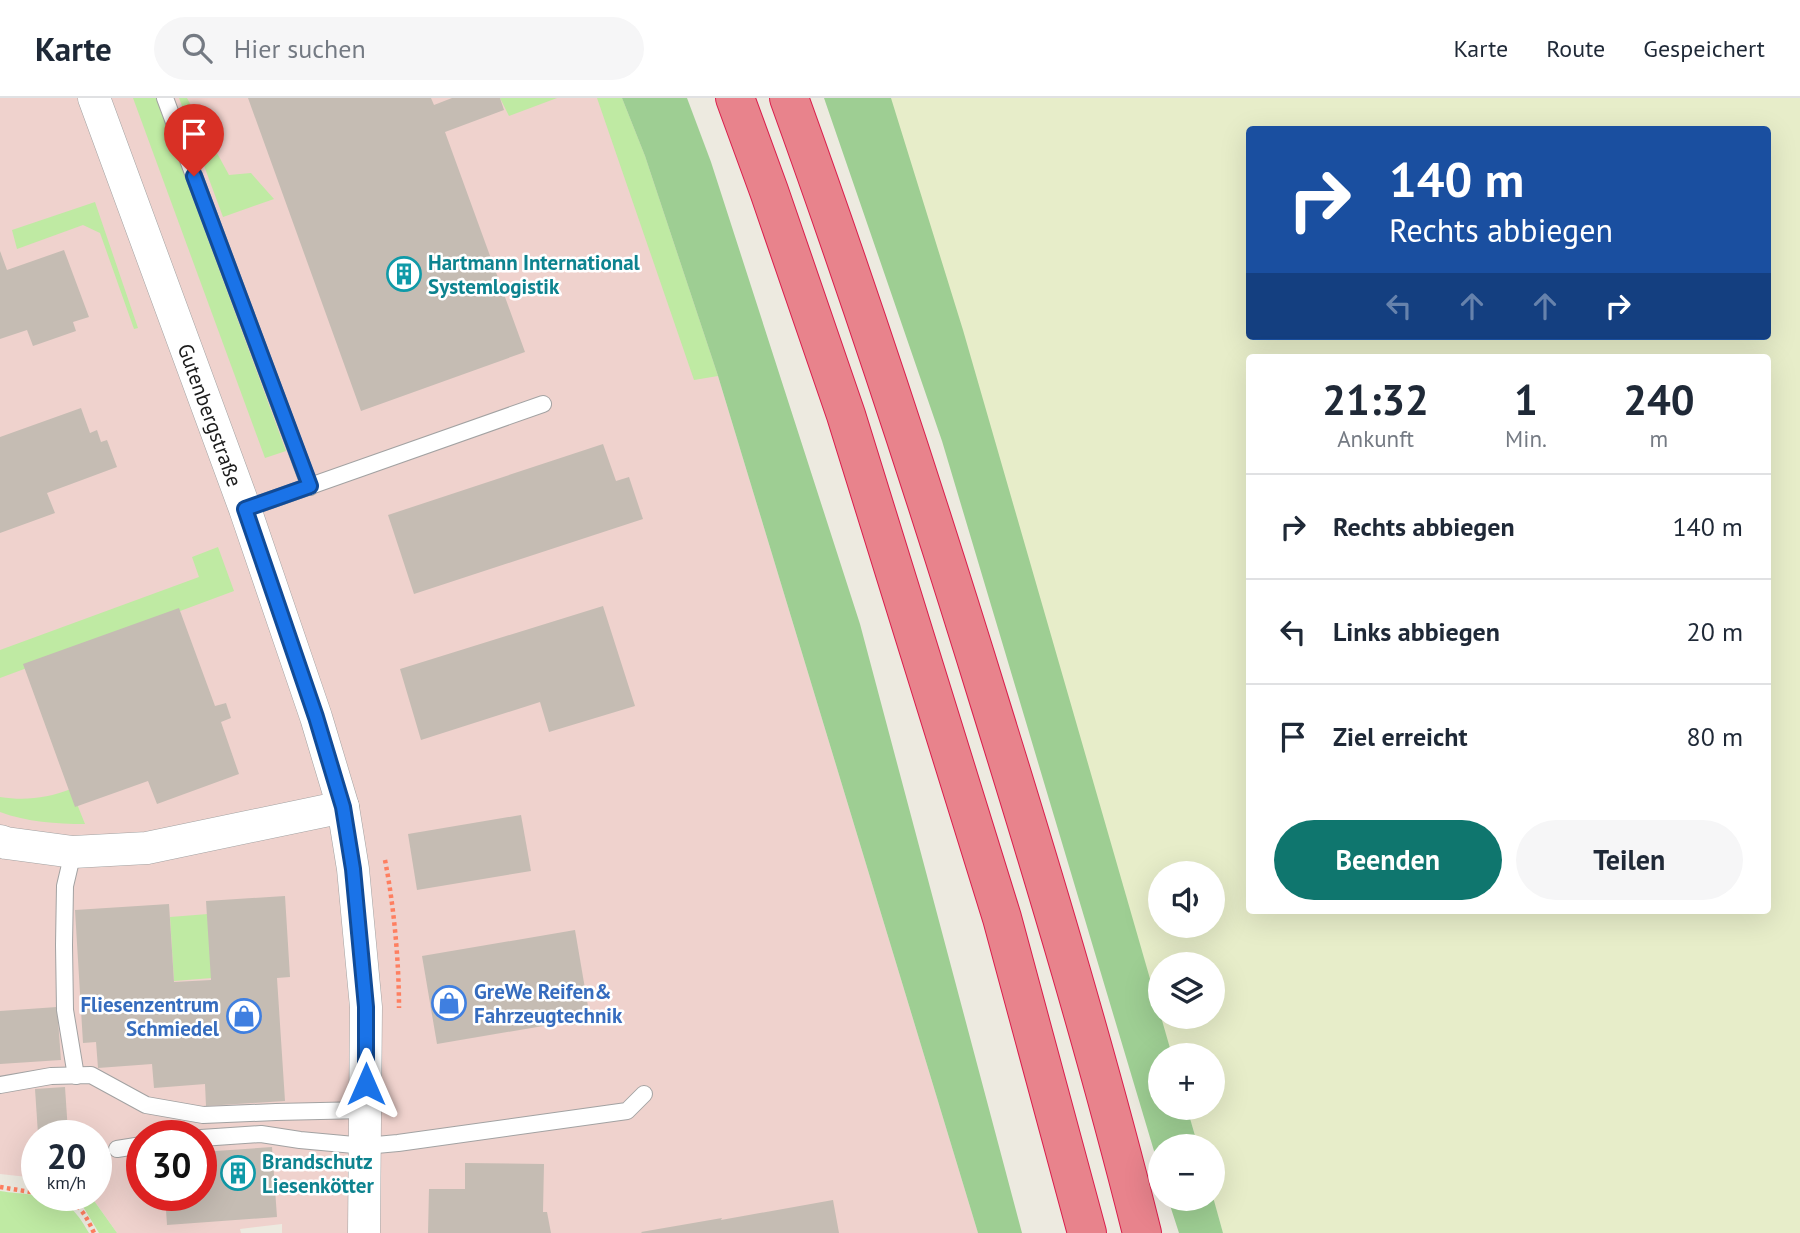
<!DOCTYPE html>
<html lang="de">
<meta charset="utf-8">
<style>
:root{--surface:#fff;--page:#f6f6f7;--text:#1f2937;--muted:#747a83;--line:#e0e1e3;--accent:#0f766e}
body{margin:0;font-family:"PT Sans",sans-serif;background:var(--page);color:var(--text);height:100vh;display:flex;flex-direction:column;font-size:26px;white-space:nowrap}
*{box-sizing:border-box;margin:0}
p{font-size:23px;color:var(--muted)}
.icon{flex:none;width:38px;height:38px;fill:none;stroke:currentColor;stroke-width:2;stroke-linecap:round;stroke-linejoin:round}
.map{position:relative;flex:1;overflow:hidden}
.panel{position:absolute;left:1246px;top:256px;width:525px;height:560px;display:flex;flex-direction:column;background:var(--surface);border-radius:7px;box-shadow:0 7px 28px #0002}
.panel>*{flex:none}
.top-card{position:absolute;left:1246px;top:28px;width:525px;height:214px;border-radius:7px;box-shadow:0 7px 28px #0002;background:#1a4fa0;color:#fff;overflow:hidden}
.tools{position:absolute;left:1148px;top:763px;display:grid;gap:14px}
.tools a{display:grid;place-items:center;width:77px;height:77px;border-radius:50%;background:var(--surface);box-shadow:0 7px 28px #0002;font-size:35px}
.speed{position:absolute;left:21px;top:1022px;display:flex;gap:14px;font-size:35px;font-weight:700;text-align:center}
.speed>*{display:grid;place-content:center;width:91px;height:91px;border-radius:50%;background:var(--surface);box-shadow:0 7px 28px #0002;line-height:1}
.speed small{font-size:18px;font-weight:400}
.speed .limit{border:10px solid #d22;background:#fff;color:#111}
.pin{position:absolute;display:grid;place-items:center;width:60px;height:60px;color:#fff;margin:-72px -30px;border-radius:50% 50% 50% 0;rotate:-45deg;box-shadow:0 0 7px #0007}
.pin .icon{rotate:45deg}
.me{position:absolute;width:77px;margin:-38px;rotate:0deg;stroke-linejoin:round;filter:drop-shadow(0 0 5px #0008)}
.turn{display:flex;align-items:center;gap:24px;height:147px;padding:0 28px;font-size:32px}
.turn .icon{width:91px;height:91px;stroke-width:2.5}
.turn b{display:block;font-size:49px;line-height:60px}
.lanes{display:flex;align-items:center;height:66px;padding:0 28px;background:#0003;justify-content:center;gap:35px;direction:ltr}
.lanes .off{opacity:.35}
.eta{display:flex;justify-content:space-evenly;align-items:center;height:119px;text-align:center}
.eta b{font-size:42px;font-weight:700;line-height:49px}
.button{display:flex;gap:14px;margin-top:auto;padding:14px 28px}
.button a{flex:1;height:80px;border-radius:42px;background:var(--accent);color:#fff;font-size:28px;font-weight:700;line-height:80px;text-align:center}
.button a+a{background:var(--page);color:var(--text)}
ul{padding:0;list-style:none}
li{display:flex;align-items:center;gap:21px;height:105px;padding:0 28px;border-top:2px solid var(--line)}
li div{flex:1}
li b{display:block;font-size:26px}
li em{font-style:normal}
header{display:flex;align-items:center;gap:42px;box-sizing:border-box;height:98px;padding:0 35px;background:var(--surface);border-bottom:2px solid var(--line)}
header strong{font-size:33px}
nav{display:flex;gap:38px;margin-inline-start:auto;font-size:24px}
.search{width:490px;height:63px;background:var(--page);display:flex;align-items:center;gap:18px;box-sizing:border-box;padding:0 24px;border-radius:38px;color:var(--muted);font-size:26px}
.map>svg:first-child{display:block}
.commercial{fill:#efd2cd;fill-rule:evenodd}
.farmland{fill:#e7edc9;fill-rule:evenodd}
.grass{fill:#bfeaa3}
.forest{fill:#9ece93}
.building{fill:#c5bcb3}
.lines{fill:none;stroke-linecap:round;stroke-linejoin:round}
.lane-casing{stroke:#a2a2a2;stroke-width:18}
.street-casing{stroke:#a2a2a2;stroke-width:33}
.highway-casing{stroke:#d91e4c;stroke-width:40}
.path{stroke:#fe7f60;stroke-width:4.5;stroke-dasharray:3.5 3.5;stroke-linecap:butt}
.lane{stroke:#fff;stroke-width:16}
.street{stroke:#fff;stroke-width:32}
.highway{stroke:#e8838c;stroke-width:38}
.route-casing{stroke:#114b97;stroke-width:18}
.route{stroke:#1a73e8;stroke-width:12}
.labels{text-anchor:middle;dominant-baseline:central;stroke-width:5;stroke-linejoin:round;paint-order:stroke}
.culture-label{font-size:21px;font-weight:bold;fill:#0d838f;stroke:#fff;text-anchor:start}
.street-label{font-size:21px;fill:#1b1b1b;stroke:#fff}
.shop-label{font-size:21px;font-weight:bold;fill:#366cbe;stroke:#fff;text-anchor:start}
</style>
<header>
<strong>Karte</strong>
<div class="search"><svg class="icon" aria-label="search" viewBox="0 0 24 24"><circle cx="10" cy="10" r="6"/><path d="M15 15l6 6"/></svg>Hier suchen</div>
<nav><a>Karte</a><a>Route</a><a>Gespeichert</a></nav>
</header>
<div class="map">
<svg width="1800" height="1135" viewBox="0 0 1800 1135">
<rect width="100%" height="100%" fill="#edeae0"/>
<!-- commercial -->
<path class="commercial" d="M 0,0 L 622,0 L 645,58 L 718,278 L 978,1135 L 282,1135 L 282,1126 L 240,1131 L 241,1135 L 117,1135 L 90,1097 L 96,1097 L 96,1038 L 37,1038 L 37,1080 L 0,1076 ZM 142,1038 L 201,1038 L 201,1097 L 142,1097 Z"/>
<!-- farmland -->
<path class="farmland" d="M 890,0 L 1800,0 L 1800,1135 L 1223,1135 L 1213,1100 L 1213,1048 L 1198,1048 L 1187,1010 L 1213,1010 L 1213,957 L 1172,957 L 1160,919 L 1213,919 L 1213,866 L 1160,866 L 1160,918 ZM 1250,32 L 1768,32 L 1768,238 L 1250,238 ZM 1250,259 L 1768,259 L 1768,812 L 1250,812 ZM 1160,775 L 1213,775 L 1213,828 L 1160,828 Z"/>
<!-- grass -->
<g class="grass">
<polygon points="133,0 156,0 286,353 265,360"/>
<polygon points="179,0 187,0 229,77 251,75 274,101 223,119"/>
<polygon points="500,0 557,0 509,18"/>
<polygon points="597,0 622,0 645,58 718,278 694,282"/>
<polygon points="95,104 138,230 134,231 100,135 83,127 17,151 12,132"/>
<polygon points="218,449 234,493 0,580 0,552 199,479 192,459"/>
<path d="M 71,691 L 85,726 C 56,726 27,724 0,714 L 0,699 C 26,703 47,700 71,691 Z"/>
<polygon points="208,816 212,880 174,883 170,819"/>
<path d="M 0,1093 C 44,1100 65,1090 89,1135 L 0,1135 Z"/>
<polygon points="73,1097 90,1097 117,1135 99,1135 79,1102"/>
</g>
<!-- forest -->
<g class="forest">
<polygon points="622,0 687,0 711,64 860,526 1022,1135 978,1135 718,278 645,58"/>
<polygon points="824,0 891,0 963,232 1172,957 1160,957 1160,1010 1187,1010 1198,1048 1160,1048 1160,1073 942,343"/>
<polygon points="1213,1099 1223,1135 1179,1135 1168,1101 1213,1101"/>
</g>
<!-- building -->
<g class="building">
<polygon points="248,0 431,0 434,7 452,0 500,0 504,12 445,34 525,254 361,313"/>
<polygon points="64,152 89,219 73,224 76,233 33,248 27,232 0,241 0,153 7,172"/>
<polygon points="81,310 90,335 97,332 101,344 107,342 117,369 47,395 55,415 0,435 0,339"/>
<polygon points="603,346 616,383 629,379 643,421 414,496 388,417"/>
<polygon points="603,508 635,608 549,634 540,604 421,642 400,571"/>
<polygon points="179,510 215,608 226,605 231,620 221,624 239,676 157,706 148,683 75,709 23,566"/>
<polygon points="521,717 531,773 417,792 408,736"/>
<polygon points="285,798 290,879 277,880 285,1003 206,1008 205,986 154,990 152,966 98,970 96,944 83,945 75,812 169,806 174,884 211,882 206,803"/>
<polygon points="575,832 590,920 437,946 422,858"/>
<polygon points="57,909 61,962 0,966 0,913"/>
<polygon points="65,989 68,1034 38,1036 35,991"/>
<polygon points="272,1049 277,1119 167,1127 165,1097 201,1097 201,1054"/>
<polygon points="465,1065 544,1066 543,1114 547,1114 551,1135 428,1135 429,1091 465,1091"/>
<polygon points="833,1102 839,1135 642,1135 641,1134 722,1120 721,1122"/>
</g>
<g class="lines">
<!-- lane casing -->
<g class="lane-casing">
<g id="lane">
<polyline points="165,0 310,389"/>
<polyline points="245,411 543,306"/>
<polyline points="73,754 65,788 64,847 65,912 76,978"/>
<polyline points="0,987 51,978 91,977 146,1007 203,1017 276,1014 365,1012"/>
<polyline points="201,1040 261,1036 300,1042 365,1048 398,1045 627,1013 644,996"/>
<polyline points="117,1051 142,1047"/>
</g>
</g>
<!-- street casing -->
<g class="street-casing">
<g id="street">
<polyline points="94,0 245,411 316,619 343,709 353,771 366,909 364,1135"/>
<polyline points="0,743 6,745 73,754 147,750 343,709"/>
</g>
</g>
<!-- highway casing -->
<g class="highway-casing">
<g id="highway">
<polyline points="735,0 769,93 846,317 1002,820 1087,1135"/>
<path d="M 789,0 C 862,202 929,407 992,612 C 1046,786 1098,959 1142,1135"/>
</g>
</g>
<!-- path -->
<g class="path">
<path d="M 385,762 C 394,808 399,864 399,910"/>
<polyline points="0,1089 37,1095"/>
<path d="M 52,1097 C 77,1102 84,1113 94,1135"/>
</g>
<!-- lane -->
<use href="#lane" class="lane"/>
<!-- street -->
<use href="#street" class="street"/>
<!-- highway -->
<use href="#highway" class="highway"/>
</g>
<g class="lines">
<!-- route casing -->
<g class="route-casing">
<polyline id="route" points="194,78 310,388 245,411 316,619 343,709 353,771 366,909 366,986"/>
</g>
<!-- route -->
<use href="#route" class="route"/>
</g>
<!-- icons -->
<defs>
<g id="building-ring" transform="scale(1.75)"><circle r="9.5" fill="#fff" stroke="#0f9aa8" stroke-width="1.5"/><path d="M-4-6H4V6H1V3H-1V6H-4ZM-2.5-4.3h1.7v1.8h-1.7ZM.8-4.3h1.7v1.8H.8ZM-2.5-1h1.7V.8h-1.7ZM.8-1h1.7V.8H.8Z" fill="#0f9aa8"/></g>
<g id="shop-ring" transform="scale(1.75)"><circle r="9.5" fill="#fff" stroke="#3f7fe0" stroke-width="1.5"/><path d="M-5-2.5h2.3a2.7 3.5 0 0 1 5.4 0H5L5.5 6h-11ZM-1.5-2.5h3a1.5 2.3 0 0 0-3 0Z" fill="#3f7fe0"/></g>
</defs>
<g fill-rule="evenodd">
<use href="#building-ring" x="404" y="176"/>
<use href="#shop-ring" x="449" y="905"/>
<use href="#shop-ring" x="244" y="918"/>
<use href="#building-ring" x="238" y="1075"/>
</g>
<g class="labels">
<!-- culture labels -->
<g class="culture-label">
<text x="428" y="164">Hartmann International<tspan x="428" dy="24">Systemlogistik</tspan></text>
<text x="262" y="1063">Brandschutz<tspan x="262" dy="24">Liesenkötter</tspan></text>
</g>
<!-- street labels -->
<g class="street-label">
<text transform="translate(210 317) rotate(70)">Gutenbergstraße</text>
</g>
<!-- shop labels -->
<g class="shop-label">
<text x="474" y="893">GreWe Reifen&amp;<tspan x="474" dy="24">Fahrzeugtechnik</tspan></text>
<text x="219" y="906" text-anchor="end">Fliesenzentrum<tspan x="219" dy="24">Schmiedel</tspan></text>
</g>
</g>
</svg>
<div class="tools">
<a><svg class="icon" aria-label="sound" viewBox="0 0 24 24"><path d="M4 9h4l5-4v14l-5-4H4zM17 9q2 3 0 6"/></svg></a>
<a><svg class="icon" aria-label="layers" viewBox="0 0 24 24"><path d="M12 4l9 5-9 5-9-5zM3 14l9 5 9-5"/></svg></a>
<a>+</a>
<a>−</a>
</div>
<div class="speed"><div>20<small>km/h</small></div><div class="limit">30</div></div>
<div class="pin" style="left:194px;top:78px;background:#d93025"><svg class="icon" aria-label="arrive" viewBox="0 0 24 24"><path d="M6 21V4h12l-3 4 3 4H6"/></svg></div>
<svg class="me" style="left:366px;top:986px" viewBox="-20 -20 40 40"><path d="M0-17L14 15 0 8-14 15z" fill="#1a73e8" stroke="#fff" stroke-width="4"/></svg>
<div class="top-card">
<div class="turn"><svg class="icon" aria-label="right" viewBox="0 0 24 24"><path d="M7 20v-9h11M14 6l5 5-5 5"/></svg><div><b>140 m</b>Rechts abbiegen</div></div>
<div class="lanes"><svg class="icon off" aria-label="left" viewBox="0 0 24 24"><path d="M17 20v-9H6M10 6l-5 5 5 5"/></svg><svg class="icon off" aria-label="ahead" viewBox="0 0 24 24"><path d="M12 20V5M6 11l6-6 6 6"/></svg><svg class="icon off" aria-label="ahead" viewBox="0 0 24 24"><path d="M12 20V5M6 11l6-6 6 6"/></svg><svg class="icon" aria-label="right" viewBox="0 0 24 24"><path d="M7 20v-9h11M14 6l5 5-5 5"/></svg></div>
</div>
<section class="panel">
<div class="eta">
<div><b>21:32</b><p>Ankunft</p></div>
<div><b>1</b><p>Min.</p></div>
<div><b>240</b><p>m</p></div>
</div>
<ul>
<li><svg class="icon" aria-label="right" viewBox="0 0 24 24"><path d="M7 20v-9h11M14 6l5 5-5 5"/></svg><div><b>Rechts abbiegen</b></div><em>140 m</em></li>
<li><svg class="icon" aria-label="left" viewBox="0 0 24 24"><path d="M17 20v-9H6M10 6l-5 5 5 5"/></svg><div><b>Links abbiegen</b></div><em>20 m</em></li>
<li><svg class="icon" aria-label="arrive" viewBox="0 0 24 24"><path d="M6 21V4h12l-3 4 3 4H6"/></svg><div><b>Ziel erreicht</b></div><em>80 m</em></li>
</ul>
<div class="button"><a>Beenden</a><a>Teilen</a></div>
</section>
</div>
